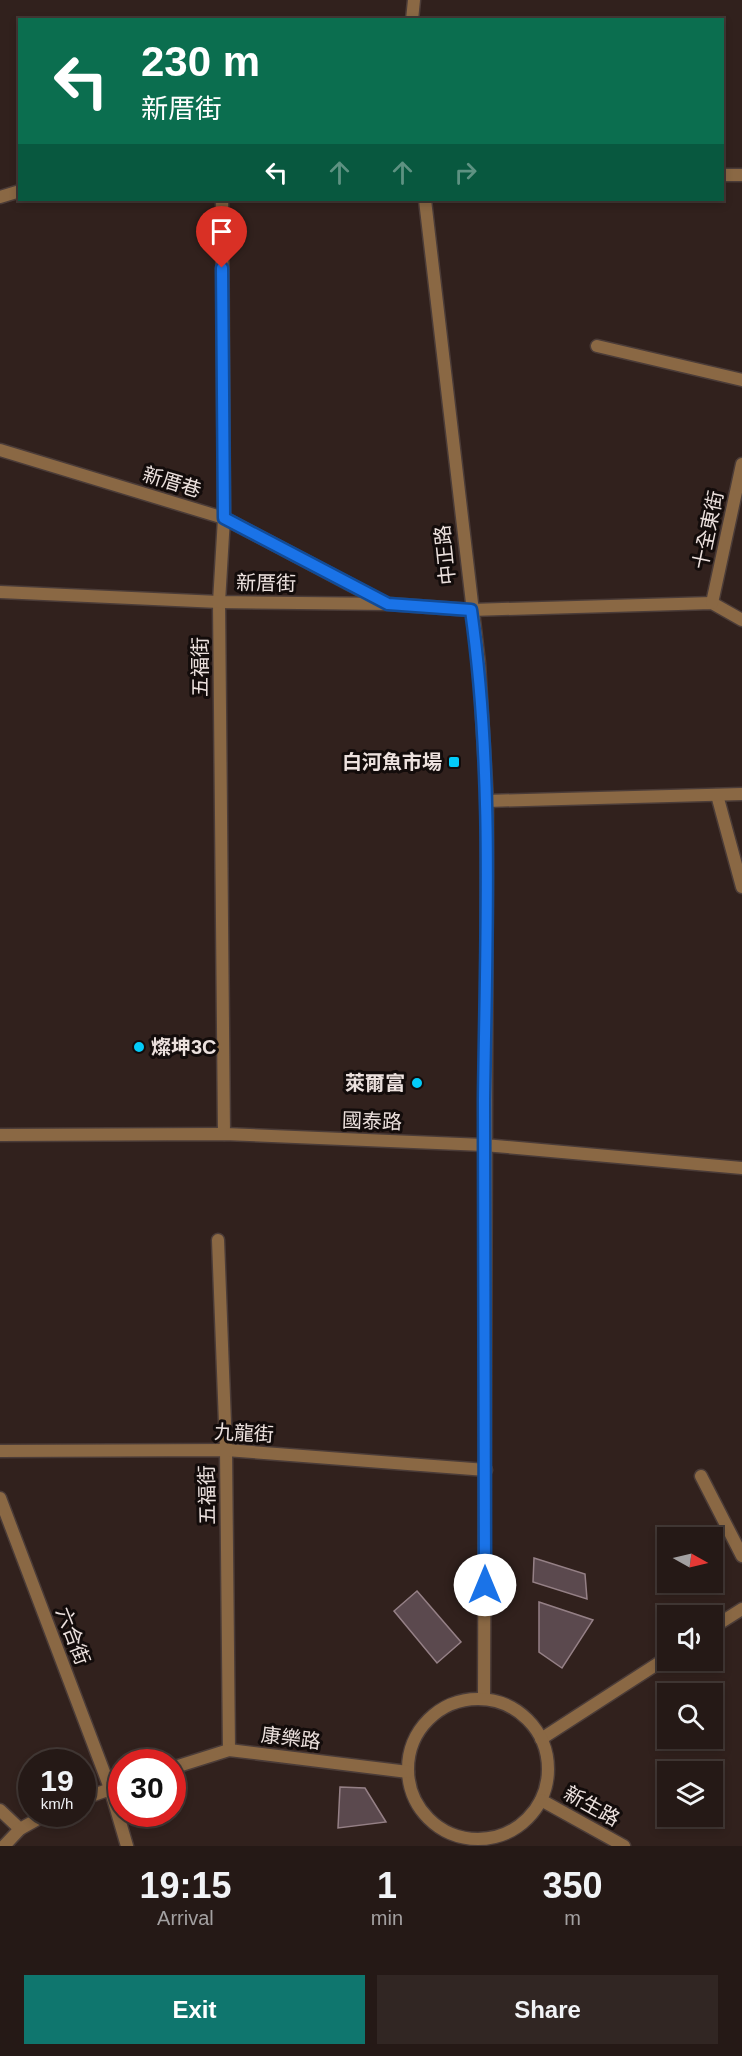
<!DOCTYPE html>
<meta charset="utf-8">
<style>
:root{--surface:#251916;--page:#312623;--text:#f1f3f6;--muted:#a3a0a1;--line:#423835;--accent:#0f766e}
body{margin:0;font-family:Arial,"Noto Sans TC",sans-serif;background:var(--page);color:var(--text);height:100vh;display:flex;flex-direction:column;font-size:22px;white-space:nowrap}
*{box-sizing:border-box;margin:0}
p{font-size:20px;color:var(--muted)}
.icon{flex:none;width:33px;height:33px;fill:none;stroke:currentColor;stroke-width:2;stroke-linecap:round;stroke-linejoin:round}
.map{position:relative;height:1846px;overflow:hidden}
.side{display:flex;flex-direction:column;background:var(--surface);flex:1}
.side>*{flex:none}
.banner{position:absolute;left:18px;top:18px;width:706px;height:183px;border-radius:0px;box-shadow:0 3px 9px #0003,0 0 0 2px var(--line);background:#0b6e4f;color:#fff;overflow:hidden}
.needle{width:39px;rotate:98deg}
.tools{position:absolute;left:657px;top:1527px;display:grid;gap:12px}
.tools a{display:grid;place-items:center;width:66px;height:66px;border-radius:0px;background:var(--surface);box-shadow:0 3px 9px #0003,0 0 0 2px var(--line);font-size:30px}
.speed{position:absolute;left:18px;top:1749px;display:flex;gap:12px;font-size:30px;font-weight:700;text-align:center}
.speed>*{display:grid;place-content:center;width:78px;height:78px;border-radius:50%;background:var(--surface);box-shadow:0 3px 9px #0003,0 0 0 2px var(--line);line-height:1}
.speed small{font-size:15px;font-weight:400}
.speed .limit{border:9px solid #d22;background:#fff;color:#111}
.pin{position:absolute;display:grid;place-items:center;width:51px;height:51px;color:#fff;margin:-62px -26px;border-radius:50% 50% 50% 0;rotate:-45deg;box-shadow:0 0 6px #0007}
.pin .icon{rotate:45deg}
.me{position:absolute;width:66px;margin:-33px;rotate:0deg;stroke-linejoin:round;filter:drop-shadow(0 0 4px #0008)}
.turn{display:flex;align-items:center;gap:21px;height:126px;padding:0 24px;font-size:27px}
.turn .icon{width:78px;height:78px;stroke-width:2.5}
.turn b{display:block;font-size:42px;line-height:51px}
.lanes{display:flex;align-items:center;height:57px;padding:0 24px;background:#0003;justify-content:center;gap:30px;direction:ltr}
.lanes .off{opacity:.35}
.eta{display:flex;justify-content:space-evenly;align-items:center;height:102px;text-align:center}
.eta b{font-size:36px;font-weight:800;line-height:42px}
.action{display:flex;gap:12px;margin-top:auto;padding:12px 24px}
.action a{flex:1;height:69px;border-radius:0px;background:var(--accent);color:#fff;font-size:24px;font-weight:800;line-height:69px;text-align:center}
.action a+a{background:var(--page);color:var(--text)}
.map>svg:first-child{display:block}
.building{fill:#5b494e;stroke:#958086;stroke-width:1.5}
.lines{fill:none;stroke-linecap:round;stroke-linejoin:round}
.service-casing{stroke:#4b3c38;stroke-width:15}
.minor-casing{stroke:#4b3c38;stroke-width:15}
.service{stroke:#8a6844;stroke-width:12}
.minor{stroke:#8a6844;stroke-width:12}
.route-casing{stroke:#114b97;stroke-width:15}
.route{stroke:#1a73e8;stroke-width:10}
.poi-dot{fill:#03cbf9;stroke:#130c0b;stroke-width:2}
.labels{text-anchor:middle;dominant-baseline:central;stroke-width:6;stroke-linejoin:round;paint-order:stroke}
.street-label{font-size:20px;fill:#ece1de;stroke:#130c0b}
.poi-label{font-size:20px;font-weight:bold;fill:#ece1de;stroke:#130c0b;text-anchor:end}
</style>
<div class="map">
<svg width="742" height="1846" viewBox="0 0 742 1846">
<rect width="100%" height="100%" fill="#31211d"/>
<!-- building -->
<g class="building">
<polygon points="534,1558 585,1574 587,1599 533,1582"/>
<polygon points="417,1591 461,1642 437,1663 394,1611"/>
<polygon points="539,1602 593,1620 562,1668 539,1652"/>
<polygon points="340,1787 365,1788 386,1822 338,1828"/>
</g>
<g class="lines">
<!-- service casing -->
<g class="service-casing">
<g id="service">
<polyline points="222,200 224,518 219,602 224,1134"/>
<polyline points="597,346 742,380"/>
<polyline points="0,450 224,518 385,603"/>
<polyline points="0,592 219,602 389,604 471,610 712,603 742,620"/>
<polyline points="717,795 742,887"/>
<polyline points="487,801 742,794"/>
<polyline points="218,1240 226,1450 229,1750"/>
<polyline points="0,1451 226,1450 486,1470"/>
<polyline points="701,1476 742,1556"/>
<polyline points="0,1498 110,1788 127,1846"/>
<polyline points="712,1628 742,1609"/>
<polyline points="541,1739 668,1657"/>
<polyline points="0,1810 20,1829"/>
</g>
</g>
<!-- minor casing -->
<g class="minor-casing">
<g id="minor">
<polyline points="412,20 414,0"/>
<polyline points="723,175 742,175"/>
<polyline points="0,197 20,191"/>
<polyline points="425,200 479,663 487,801 484,1699"/>
<polyline points="712,603 742,464"/>
<polyline points="0,1135 224,1134 484,1145 742,1168"/>
<circle cx="478" cy="1769" r="70"/>
<polyline points="172,1768 229,1750 408,1772"/>
<polyline points="82,1799 122,1785"/>
<polyline points="541,1800 624,1846"/>
<polyline points="4,1846 20,1829 47,1814"/>
</g>
</g>
<!-- service -->
<use href="#service" class="service"/>
<!-- minor -->
<use href="#minor" class="minor"/>
</g>
<g class="lines">
<!-- route casing -->
<g class="route-casing">
<path id="route" d="M 222,268 L 224,518 L 388,604 L 471,610 C 494,772 486,937 484,1100 C 483,1261 486,1423 485,1585"/>
</g>
<!-- route -->
<use href="#route" class="route"/>
</g>
<!-- markers -->
<g class="poi-dot">
<rect x="448" y="756" width="12" height="12" rx="3"/>
<circle cx="139" cy="1047" r="6"/>
<circle cx="417" cy="1083" r="6"/>
</g>
<g class="labels">
<!-- street labels -->
<g class="street-label">
<text transform="translate(172 482) rotate(17)">新厝巷</text>
<text transform="translate(708 530) rotate(-78)">十全東街</text>
<text transform="translate(445 555) rotate(-96)">中正路</text>
<text transform="translate(266 583) rotate(1)">新厝街</text>
<text transform="translate(200 667) rotate(-90)">五福街</text>
<text transform="translate(372 1121) rotate(2)">國泰路</text>
<text transform="translate(244 1433) rotate(3)">九龍街</text>
<text transform="translate(207 1495) rotate(-91)">五福街</text>
<text transform="translate(73 1636) rotate(69)">六合街</text>
<text transform="translate(291 1738) rotate(7)">康樂路</text>
<text transform="translate(592 1806) rotate(29)">新生路</text>
</g>
<!-- poi labels -->
<g class="poi-label">
<text x="442" y="762">白河魚市場</text>
<text x="151" y="1047" text-anchor="start">燦坤3C</text>
<text x="405" y="1083">萊爾富</text>
</g>
</g>
</svg>
<div class="tools">
<a><svg class="needle" viewBox="-14 -14 28 28"><path d="M0-13l5 13h-10z" fill="#e53935"/><path d="M0 13l5-13h-10z" fill="#a3a0a1"/></svg></a>
<a><svg class="icon" aria-label="sound" viewBox="0 0 24 24"><path d="M4 9h4l5-4v14l-5-4H4zM17 9q2 3 0 6"/></svg></a>
<a><svg class="icon" aria-label="search" viewBox="0 0 24 24"><circle cx="10" cy="10" r="6"/><path d="M15 15l6 6"/></svg></a>
<a><svg class="icon" aria-label="layers" viewBox="0 0 24 24"><path d="M12 4l9 5-9 5-9-5zM3 14l9 5 9-5"/></svg></a>
</div>
<div class="speed"><div>19<small>km/h</small></div><div class="limit">30</div></div>
<div class="pin" style="left:222px;top:268px;background:#d93025"><svg class="icon" aria-label="arrive" viewBox="0 0 24 24"><path d="M6 21V4h12l-3 4 3 4H6"/></svg></div>
<svg class="me" style="left:485px;top:1585px" viewBox="-20 -20 40 40"><circle r="19" fill="#fff"/><path d="M0-13L10 11 0 6-10 11z" fill="#1a73e8"/></svg>
<div class="banner">
<div class="turn"><svg class="icon" aria-label="left" viewBox="0 0 24 24"><path d="M17 20v-9H6M10 6l-5 5 5 5"/></svg><div><b>230 m</b>新厝街</div></div>
<div class="lanes"><svg class="icon" aria-label="left" viewBox="0 0 24 24"><path d="M17 20v-9H6M10 6l-5 5 5 5"/></svg><svg class="icon off" aria-label="ahead" viewBox="0 0 24 24"><path d="M12 20V5M6 11l6-6 6 6"/></svg><svg class="icon off" aria-label="ahead" viewBox="0 0 24 24"><path d="M12 20V5M6 11l6-6 6 6"/></svg><svg class="icon off" aria-label="right" viewBox="0 0 24 24"><path d="M7 20v-9h11M14 6l5 5-5 5"/></svg></div>
</div>
</div>
<section class="side">
<div class="eta">
<div><b>19:15</b><p>Arrival</p></div>
<div><b>1</b><p>min</p></div>
<div><b>350</b><p>m</p></div>
</div>
<div class="action"><a>Exit</a><a>Share</a></div>
</section>
